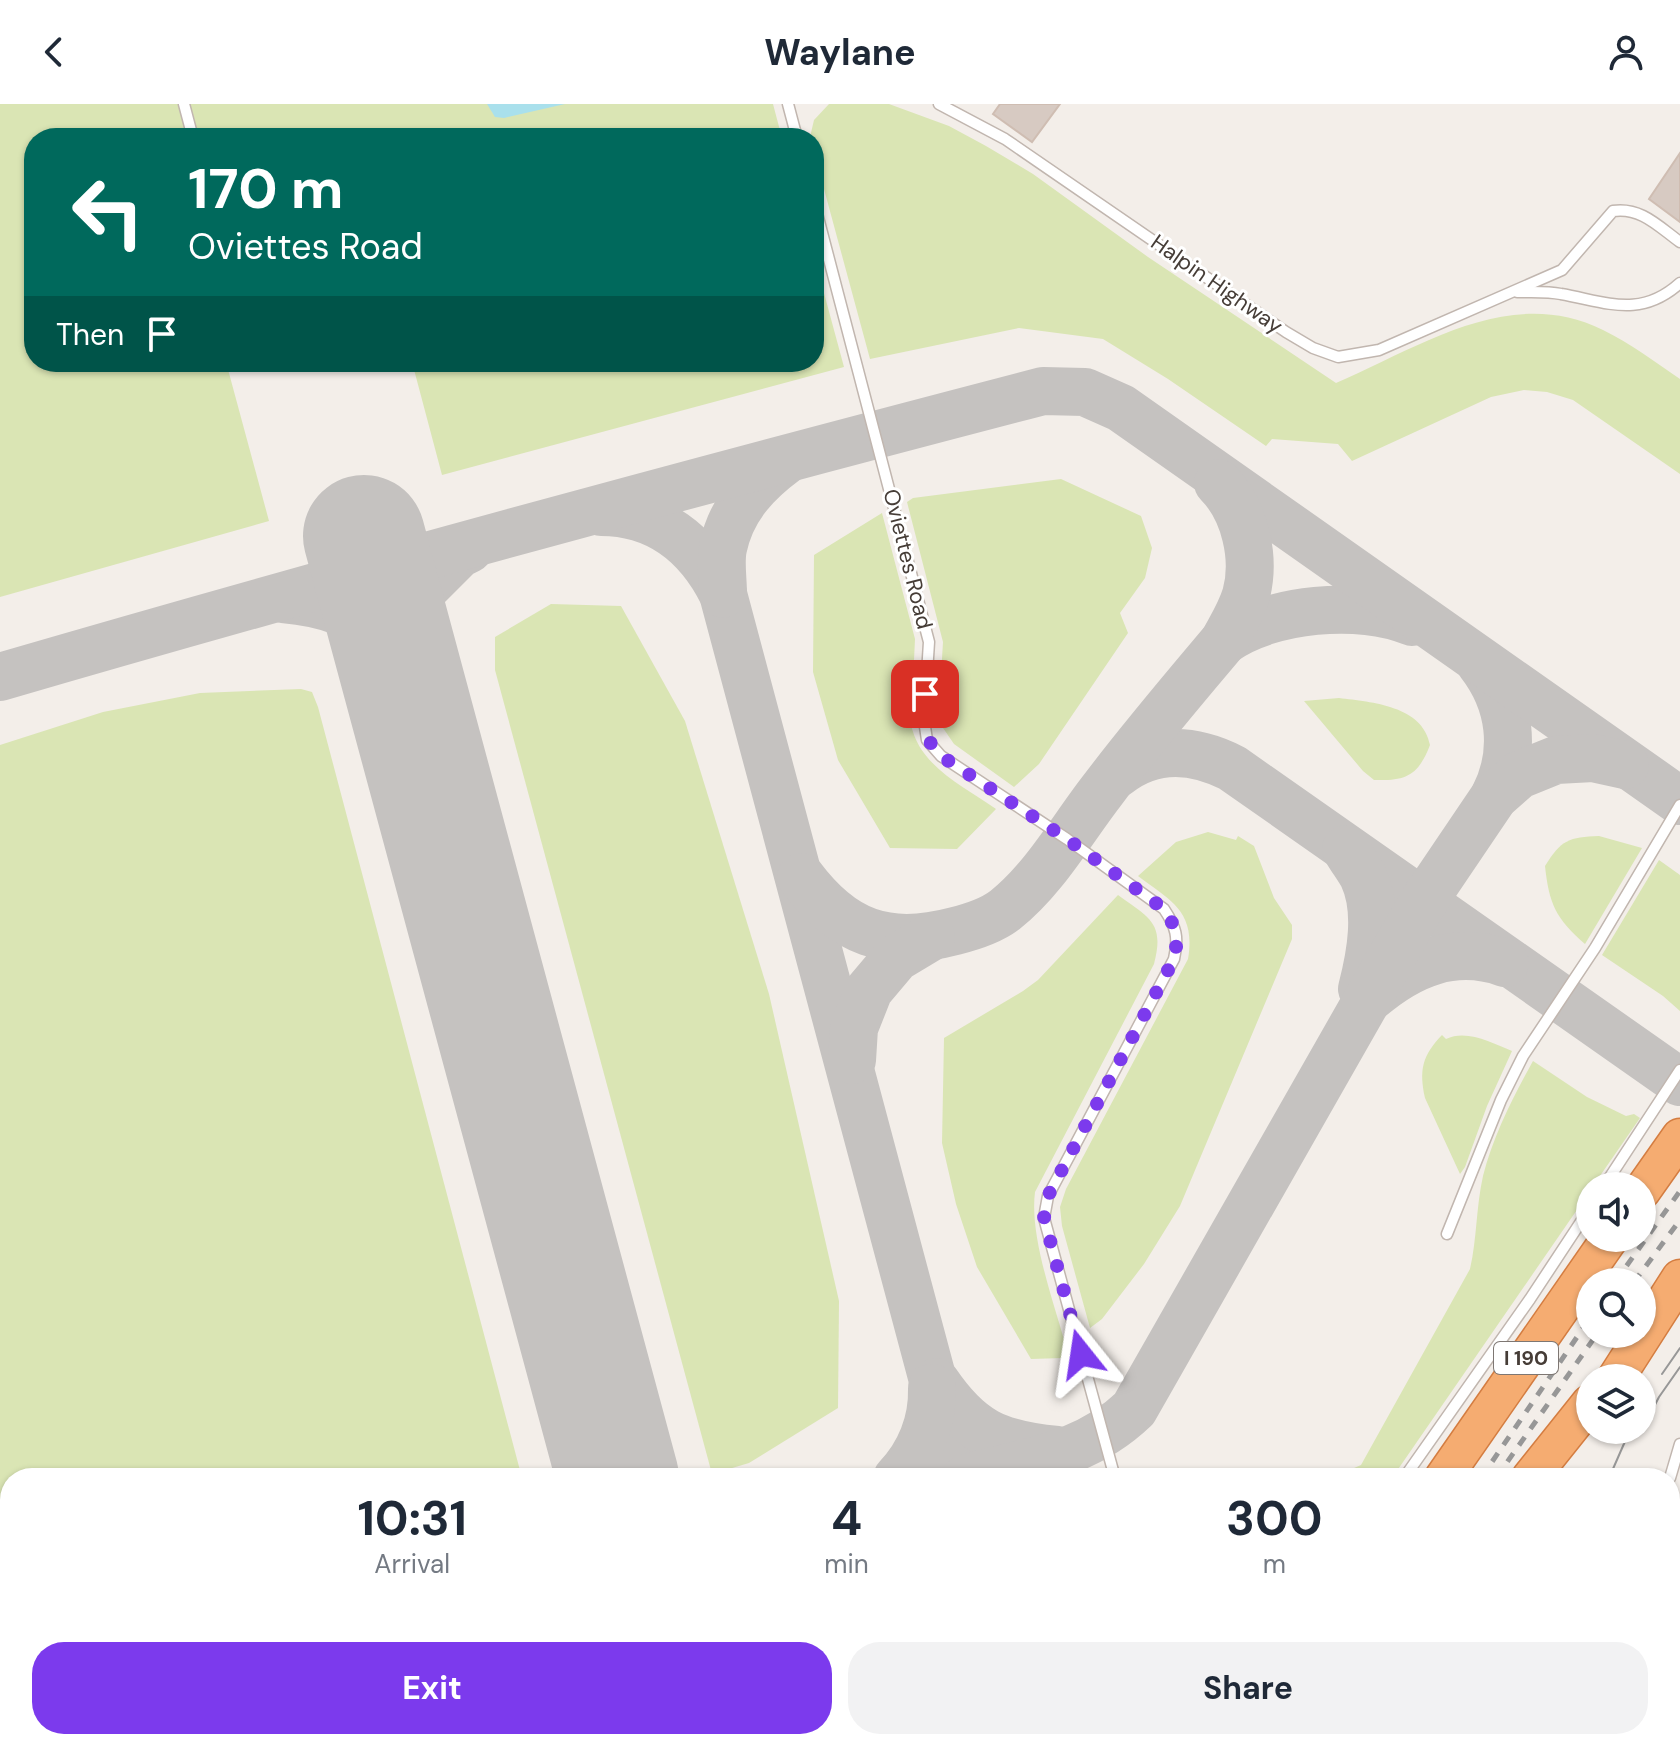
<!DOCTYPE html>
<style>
:root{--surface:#fff;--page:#f2f2f3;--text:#1f2937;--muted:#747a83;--accent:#7c3aed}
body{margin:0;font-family:"DM Sans",sans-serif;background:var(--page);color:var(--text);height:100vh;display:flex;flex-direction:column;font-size:30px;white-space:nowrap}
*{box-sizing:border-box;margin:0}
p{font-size:26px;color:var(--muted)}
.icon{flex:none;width:44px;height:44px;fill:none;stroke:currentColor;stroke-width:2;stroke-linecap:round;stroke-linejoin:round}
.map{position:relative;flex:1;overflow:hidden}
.panel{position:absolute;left:0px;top:1364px;width:1680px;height:282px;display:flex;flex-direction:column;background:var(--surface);border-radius:32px 32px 0 0;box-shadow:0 2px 6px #0004}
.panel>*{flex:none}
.top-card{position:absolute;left:24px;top:24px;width:800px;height:244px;border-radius:32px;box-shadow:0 2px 6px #0004;background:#00695c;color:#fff;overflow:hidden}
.buttons{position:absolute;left:1576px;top:1068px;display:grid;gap:16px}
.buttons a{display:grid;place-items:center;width:80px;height:80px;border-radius:50%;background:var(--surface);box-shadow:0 2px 6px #0004;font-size:40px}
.pin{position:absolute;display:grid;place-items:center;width:68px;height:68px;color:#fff;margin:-34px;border-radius:16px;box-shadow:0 4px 12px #0006}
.me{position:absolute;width:88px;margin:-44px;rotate:345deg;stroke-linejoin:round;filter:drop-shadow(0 0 6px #0008)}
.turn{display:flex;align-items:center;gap:28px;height:168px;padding:0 32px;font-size:36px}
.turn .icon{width:104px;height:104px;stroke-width:2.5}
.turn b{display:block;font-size:56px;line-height:68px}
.then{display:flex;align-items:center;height:76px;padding:0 32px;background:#0003;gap:16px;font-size:30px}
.eta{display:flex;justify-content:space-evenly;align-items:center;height:136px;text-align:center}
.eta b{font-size:48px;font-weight:700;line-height:56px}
.cta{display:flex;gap:16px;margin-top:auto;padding:16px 32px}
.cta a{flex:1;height:92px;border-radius:32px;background:var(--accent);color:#fff;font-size:32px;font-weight:700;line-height:92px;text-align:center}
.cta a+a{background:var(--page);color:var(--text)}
header{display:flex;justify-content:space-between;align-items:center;height:104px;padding:0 32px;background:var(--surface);font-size:36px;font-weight:700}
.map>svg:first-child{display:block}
.green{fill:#dae5b4}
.water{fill:#a9e0ec}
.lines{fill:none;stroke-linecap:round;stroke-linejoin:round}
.taxiway{stroke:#c5c2c0;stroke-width:48}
.runway{stroke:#c5c2c0;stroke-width:122}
.building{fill:#d7cac2;stroke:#cfbdb2;stroke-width:2}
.service-casing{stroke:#c1b6af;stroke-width:13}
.motorway-casing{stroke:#d47d41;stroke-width:39}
.service{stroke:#fff;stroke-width:10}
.motorway{stroke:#f5ac71;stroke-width:36}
.tram{stroke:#979797;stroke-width:2}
.rail{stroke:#979797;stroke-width:5;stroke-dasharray:10 10;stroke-linecap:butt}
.route{stroke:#7c3aed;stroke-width:14;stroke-dasharray:0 25.2}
.labels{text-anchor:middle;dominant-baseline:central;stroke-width:6;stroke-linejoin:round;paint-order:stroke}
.shield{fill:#fff;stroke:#7e7773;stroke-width:2}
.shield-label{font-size:20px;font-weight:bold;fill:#463d37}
.street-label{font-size:22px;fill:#463d37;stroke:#fff}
</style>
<header><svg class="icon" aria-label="back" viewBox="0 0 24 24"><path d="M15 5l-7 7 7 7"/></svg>Waylane<svg class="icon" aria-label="person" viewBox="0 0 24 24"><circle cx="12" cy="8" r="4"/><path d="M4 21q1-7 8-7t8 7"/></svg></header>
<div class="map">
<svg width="1680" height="1645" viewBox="0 0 1680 1645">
<rect width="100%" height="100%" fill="#f3eee9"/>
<!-- green -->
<g class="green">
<polygon points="0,0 773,0 782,34 34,34 34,258 226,258 269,417 0,493"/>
<path d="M 829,0 L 889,0 L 949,22 L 986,42 L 1033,70 L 1148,153 L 1336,279 C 1420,243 1510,180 1603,226 C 1630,239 1655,258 1680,275 L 1680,370 L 1573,296 L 1547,288 L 1524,286 L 1491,293 L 1352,357 L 1338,340 L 1272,335 L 1266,342 L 1168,275 L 1103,235 L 1019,224 L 870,255 L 814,48 L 814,34 L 810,33 L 814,16 Z"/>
<polygon points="814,152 844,263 442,371 412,258 814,258"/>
<polygon points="1061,375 1141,412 1152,444 1145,474 1120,509 1128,529 1039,660 1014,683 954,640 941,621 939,603 943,538 907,398 913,394"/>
<path d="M 882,409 L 915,535 L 911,620 C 919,662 963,682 996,705 L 957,745 L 890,744 L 838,656 L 813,568 L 814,451 Z"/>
<polygon points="551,500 621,502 685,617 769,890 839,1197 838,1304 749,1359 712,1370 495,566 495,533"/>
<polygon points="301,585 312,588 318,603 522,1374 10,1374 10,1550 0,1552 0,641 103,608 200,589"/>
<path d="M 1339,594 C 1372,598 1423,602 1430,641 C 1418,672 1406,677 1374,676 L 1363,667 L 1304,597 Z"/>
<path d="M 1208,728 L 1236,736 L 1238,732 L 1254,742 L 1274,794 L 1292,821 L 1292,835 L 1180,1102 L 1144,1160 L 1102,1215 L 1090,1224 L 1062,1122 L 1060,1103 L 1066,1085 L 1188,855 C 1196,807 1171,797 1138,772 L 1176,738 Z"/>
<path d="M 1599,732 L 1642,744 L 1585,840 C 1556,815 1549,800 1545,762 C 1561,736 1569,733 1599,732 Z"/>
<polygon points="1659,756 1680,771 1680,907 1663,892 1602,851"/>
<path d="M 1118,791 C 1149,814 1165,818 1154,860 L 1035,1088 C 1029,1134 1056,1204 1068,1250 L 1063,1254 L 1031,1255 L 977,1163 L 956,1100 L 942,1039 L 944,934 L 1023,887 L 1038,876 Z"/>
<path d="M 1442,931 L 1446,935 C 1467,925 1492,939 1512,947 L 1487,1002 L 1465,1063 L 1460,1070 L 1425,994 C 1419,966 1422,952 1442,931 Z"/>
<path d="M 1533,957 L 1587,993 L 1626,1012 L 1634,1010 L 1640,1014 L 1593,1082 L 1590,1082 L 1590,1087 L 1392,1374 L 1331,1374 L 1361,1361 L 1470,1165 C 1477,1134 1476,1103 1483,1072 C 1493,1032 1513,993 1533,957 Z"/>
<polygon points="235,1636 594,1636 596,1645 201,1645"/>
<polygon points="783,1636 959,1636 962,1645 785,1645"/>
<polygon points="1092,1636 1168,1636 1170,1645 1093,1645"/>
<polygon points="1310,1636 1382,1636 1382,1645 1308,1645"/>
</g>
<!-- water -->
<polygon class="water" points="487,0 565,0 504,14 495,13"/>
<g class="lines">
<!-- taxiway -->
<g class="taxiway">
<path d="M 601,408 C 658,408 698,440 723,490 L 959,1374"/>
<path d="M 723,490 C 723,475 720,458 723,444 C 731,406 754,380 785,357"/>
<path d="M 283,495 C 317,498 359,507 380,537 C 388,547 394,559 400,570"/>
<path d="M 1224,537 C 1270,504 1360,496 1412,518"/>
<path d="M 1480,559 C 1511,599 1517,648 1494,693"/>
<polyline points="400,570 406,527 420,489 459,450 469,445"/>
<path d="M 0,573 C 346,472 694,378 1043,287 L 1085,288 L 1121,304 L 1680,697"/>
<path d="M 1117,670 C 1152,642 1193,644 1232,664 L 1680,978"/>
<path d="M 1346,745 C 1351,754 1358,763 1363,772 C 1379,806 1371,850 1362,885"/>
<path d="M 801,773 C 843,829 887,845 955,827 C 971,823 992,816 1005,806 C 1044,775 1071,727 1101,688 C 1140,636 1182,587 1224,537 C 1232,522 1241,508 1246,491 C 1256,454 1245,406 1218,379"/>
<path d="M 1371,893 C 1410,860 1454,841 1505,859"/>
<polyline points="852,956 854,924 869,886 896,854 931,833"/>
<path d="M 936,1278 C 970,1328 997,1340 1057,1346"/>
<path d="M 897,1374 C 920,1350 933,1318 932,1284"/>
<path d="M 966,1374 C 1029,1357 1085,1352 1134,1305 L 1423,798 L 1494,693 L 1519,671 L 1556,656 L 1593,654 L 1625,661"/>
<polyline points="0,1632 10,1629"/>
<polyline points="1030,1636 1032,1645"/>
</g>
<!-- runway -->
<g class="runway">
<polyline points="364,432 618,1374"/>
<polyline points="689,1636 691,1645"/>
</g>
</g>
<!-- building -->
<g class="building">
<polygon points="1000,0 1060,0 1032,38 993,10"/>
<polygon points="1680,49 1680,118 1649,95"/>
</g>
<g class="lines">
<!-- service casing -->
<g class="service-casing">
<g id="service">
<polyline points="184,0 193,34"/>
<polyline points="788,0 797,34"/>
<path d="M 939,0 L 1005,35 L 1286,228 L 1313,244 L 1338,253 L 1379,246 L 1562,166 L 1613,107 C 1641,103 1658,122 1680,138"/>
<path d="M 814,98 L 929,538 L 924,616 L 927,636 L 941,652 L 1067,735 L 1164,805 C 1176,823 1179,833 1174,855 L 1048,1092 L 1044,1114 L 1115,1374"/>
<path d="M 1517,188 C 1531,188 1547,187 1561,190 C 1607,198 1640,215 1680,179"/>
<polyline points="1604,1082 1680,966"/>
<polyline points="1447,1130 1501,996 1523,952 1595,844 1680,701"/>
<polyline points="1404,1374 1530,1195 1590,1104"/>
<polyline points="1670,1374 1680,1340"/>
<polyline points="0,1424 10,1463"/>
<polyline points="304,1636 307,1645"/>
<polyline points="1181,1636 1182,1645"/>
<polyline points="1638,1636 1641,1645"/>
<polyline points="390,1645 424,1636"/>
<polyline points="1238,1645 1242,1636"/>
</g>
</g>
<!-- motorway casing -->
<g class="motorway-casing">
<g id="motorway">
<polyline points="1642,1087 1680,1033"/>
<polyline points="1616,1274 1680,1174"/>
<polyline points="1443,1374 1610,1134"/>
<polyline points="1530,1374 1590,1299"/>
<polyline points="1398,1636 1398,1645"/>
<polyline points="1447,1636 1448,1645"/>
<polyline points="1282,1645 1285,1636"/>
</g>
</g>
<!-- service -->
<use href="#service" class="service"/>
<!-- motorway -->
<use href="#motorway" class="motorway"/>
<!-- tram -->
<g class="tram">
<polyline points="1662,1270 1680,1244"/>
<polyline points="1642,1326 1659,1293 1680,1263"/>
<polyline points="1609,1374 1630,1326"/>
<polyline points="1597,1636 1599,1645"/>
</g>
<!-- rail -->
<g class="rail">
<polyline points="1615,1178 1680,1087"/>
<polyline points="1634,1178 1680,1116"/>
<polyline points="1481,1374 1590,1214"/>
<polyline points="1496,1374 1597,1230"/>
</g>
</g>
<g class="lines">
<!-- route -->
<path class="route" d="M 925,590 C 924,621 920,629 941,652 L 1067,735 L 1164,805 C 1176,823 1179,833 1174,855 L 1048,1092 L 1044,1114 L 1081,1250"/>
</g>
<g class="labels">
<!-- shield labels -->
<rect class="shield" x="1494" y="1238" width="64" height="32" rx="6"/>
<g class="shield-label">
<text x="1526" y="1254">I 190</text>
</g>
<!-- street labels -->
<g class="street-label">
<text transform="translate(1217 180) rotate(35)">Halpin Highway</text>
<text transform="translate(908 455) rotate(76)">Oviettes Road</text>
</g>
</g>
</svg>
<div class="buttons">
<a><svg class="icon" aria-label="sound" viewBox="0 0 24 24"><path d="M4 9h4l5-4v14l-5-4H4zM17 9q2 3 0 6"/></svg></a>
<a><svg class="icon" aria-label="search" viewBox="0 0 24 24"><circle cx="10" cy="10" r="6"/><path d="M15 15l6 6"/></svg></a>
<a><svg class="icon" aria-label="layers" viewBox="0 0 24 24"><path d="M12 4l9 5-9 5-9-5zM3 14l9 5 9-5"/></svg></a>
</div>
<div class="pin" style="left:925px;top:590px;background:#d93025"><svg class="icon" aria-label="arrive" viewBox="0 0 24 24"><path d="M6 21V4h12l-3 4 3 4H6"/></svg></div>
<svg class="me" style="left:1081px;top:1250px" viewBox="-20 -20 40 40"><path d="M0-17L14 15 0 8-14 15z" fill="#7c3aed" stroke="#fff" stroke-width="4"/></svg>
<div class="top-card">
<div class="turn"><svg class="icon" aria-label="left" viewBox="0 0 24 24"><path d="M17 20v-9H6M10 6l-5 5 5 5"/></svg><div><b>170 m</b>Oviettes Road</div></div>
<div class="then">Then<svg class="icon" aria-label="arrive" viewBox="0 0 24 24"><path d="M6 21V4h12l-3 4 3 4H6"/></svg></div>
</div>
<section class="panel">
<div class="eta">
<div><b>10:31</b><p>Arrival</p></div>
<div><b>4</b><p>min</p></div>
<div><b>300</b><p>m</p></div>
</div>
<div class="cta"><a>Exit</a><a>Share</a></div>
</section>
</div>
